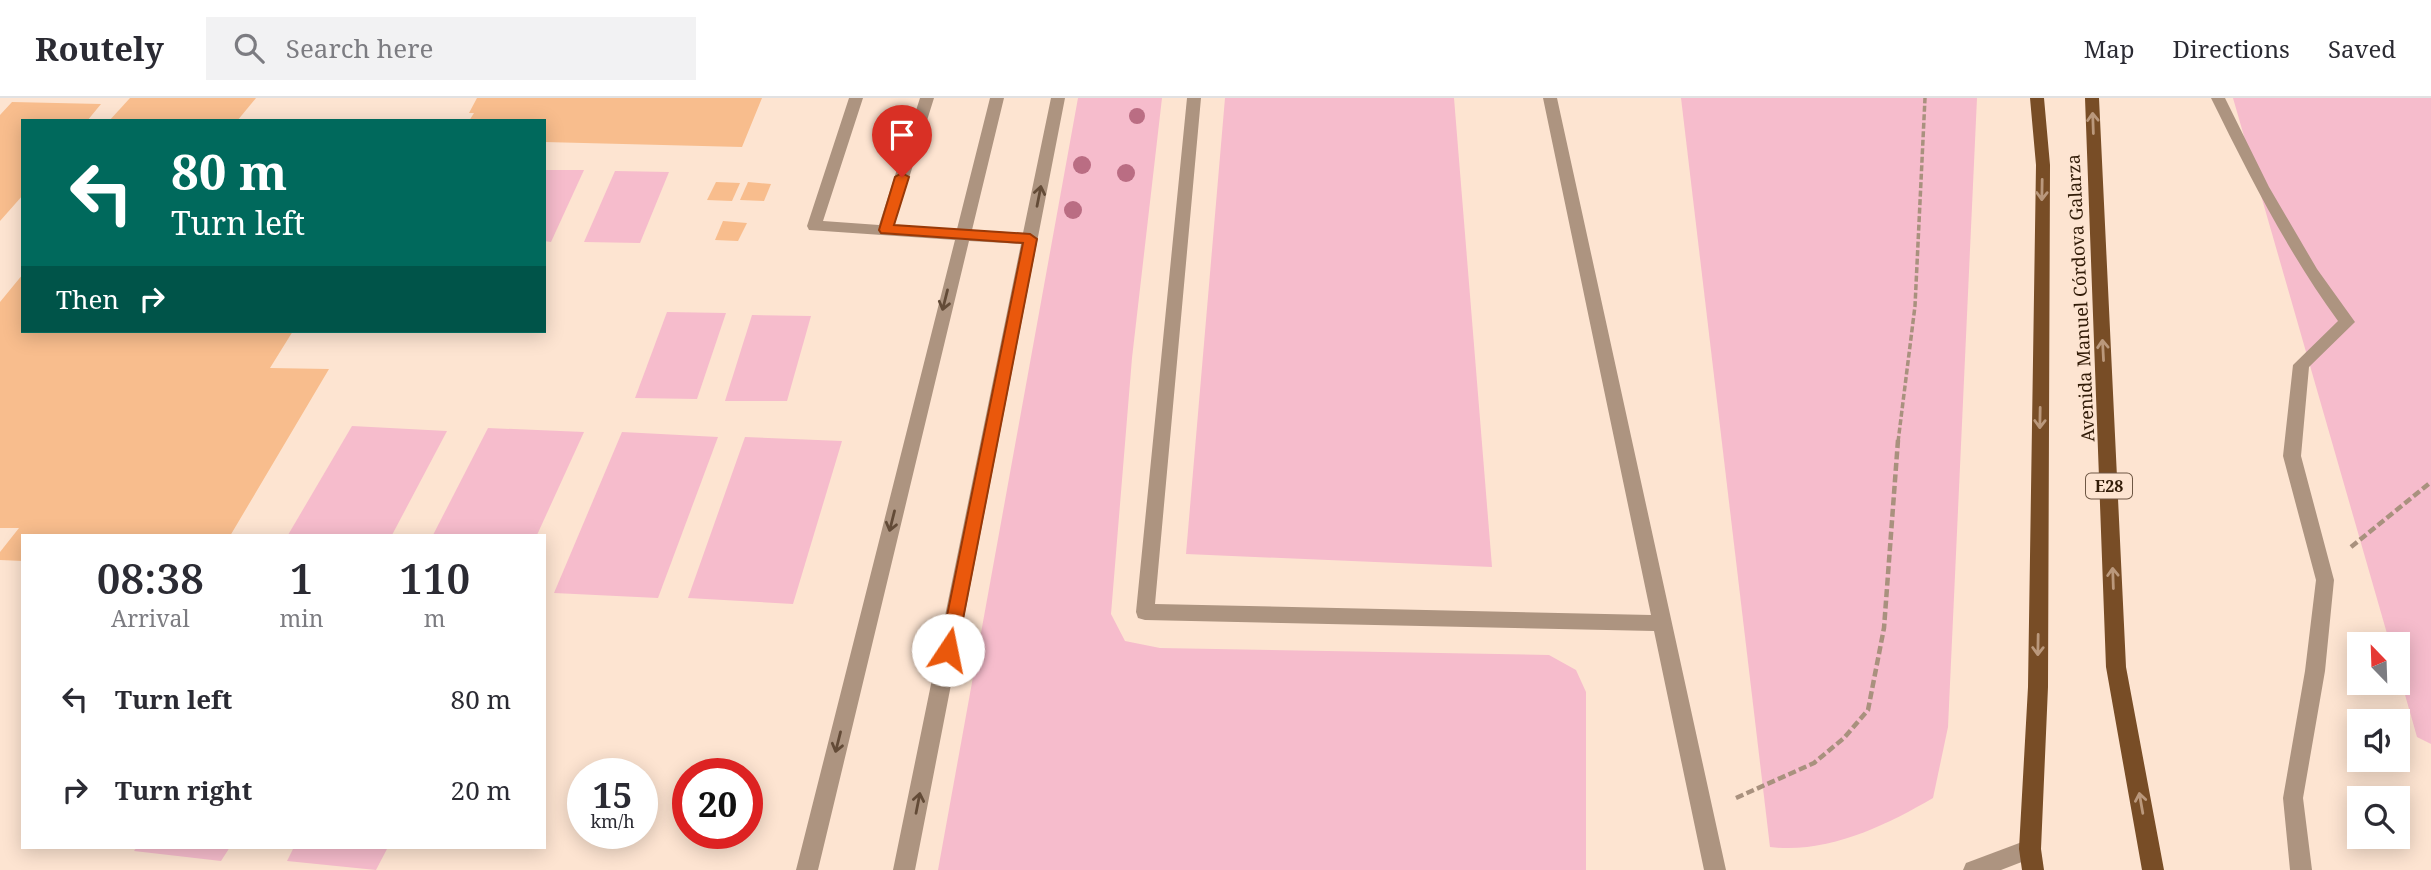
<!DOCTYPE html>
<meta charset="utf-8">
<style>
:root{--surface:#fff;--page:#f2f2f3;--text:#2b2b33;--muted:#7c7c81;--line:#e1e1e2}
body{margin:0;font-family:"Noto Serif",serif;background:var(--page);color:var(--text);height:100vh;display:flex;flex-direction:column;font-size:26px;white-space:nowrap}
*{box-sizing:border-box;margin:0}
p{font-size:23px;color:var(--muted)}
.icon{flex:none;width:38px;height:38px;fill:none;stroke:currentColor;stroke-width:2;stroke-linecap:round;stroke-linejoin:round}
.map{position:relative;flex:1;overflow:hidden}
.panel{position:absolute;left:21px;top:436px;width:525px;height:315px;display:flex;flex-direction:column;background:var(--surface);border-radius:0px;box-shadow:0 4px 18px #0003}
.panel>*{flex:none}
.guide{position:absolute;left:21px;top:21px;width:525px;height:214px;border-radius:0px;box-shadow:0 4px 18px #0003;background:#00695c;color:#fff;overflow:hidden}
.needle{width:46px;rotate:337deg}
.fabs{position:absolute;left:2347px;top:534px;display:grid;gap:14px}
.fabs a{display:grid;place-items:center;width:63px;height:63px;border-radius:0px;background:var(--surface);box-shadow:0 4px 18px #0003;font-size:35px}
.speed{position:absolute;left:567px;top:660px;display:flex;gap:14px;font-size:35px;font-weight:700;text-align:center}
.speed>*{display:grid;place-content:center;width:91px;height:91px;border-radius:50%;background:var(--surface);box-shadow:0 4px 18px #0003;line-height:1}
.speed small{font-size:18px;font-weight:400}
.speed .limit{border:10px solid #d22;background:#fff;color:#111}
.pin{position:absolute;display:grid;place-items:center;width:60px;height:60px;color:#fff;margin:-72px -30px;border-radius:50% 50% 50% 0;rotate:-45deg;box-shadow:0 0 7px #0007}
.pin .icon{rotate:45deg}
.me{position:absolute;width:77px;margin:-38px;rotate:11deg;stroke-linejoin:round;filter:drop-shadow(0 0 5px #0008)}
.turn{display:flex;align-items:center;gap:24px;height:147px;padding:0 35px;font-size:32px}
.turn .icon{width:91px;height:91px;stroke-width:2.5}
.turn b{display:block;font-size:49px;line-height:60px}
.then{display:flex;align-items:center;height:66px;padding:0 35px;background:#0003;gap:14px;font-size:26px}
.eta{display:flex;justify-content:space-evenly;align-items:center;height:119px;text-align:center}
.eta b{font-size:42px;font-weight:600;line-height:49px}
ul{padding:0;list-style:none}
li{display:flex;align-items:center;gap:21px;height:91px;padding:0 35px}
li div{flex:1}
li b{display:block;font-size:26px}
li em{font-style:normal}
header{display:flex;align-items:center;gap:42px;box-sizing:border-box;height:98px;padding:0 35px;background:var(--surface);border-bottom:2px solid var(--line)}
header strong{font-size:33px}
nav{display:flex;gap:38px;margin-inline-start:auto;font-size:24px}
.search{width:490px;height:63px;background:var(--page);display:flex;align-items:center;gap:18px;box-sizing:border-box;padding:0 24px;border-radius:0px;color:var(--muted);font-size:26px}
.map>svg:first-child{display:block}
.green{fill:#f6bccc}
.building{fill:#f8bd8d}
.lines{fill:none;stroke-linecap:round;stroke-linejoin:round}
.path-far1{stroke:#a9917e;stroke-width:3.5;stroke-dasharray:6 2.5;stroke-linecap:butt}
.path{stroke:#a9917e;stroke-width:4.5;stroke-dasharray:8 3.5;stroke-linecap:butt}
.minor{fill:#ad9480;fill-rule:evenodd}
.major{fill:#784d26;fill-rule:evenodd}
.tree{fill:#ba6d83}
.oneway{stroke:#ba987c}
.oneway2{stroke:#634b37}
.route{fill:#ea580c;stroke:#983908;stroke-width:2}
.labels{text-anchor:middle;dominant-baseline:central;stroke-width:5;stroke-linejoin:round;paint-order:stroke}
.shield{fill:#fde4d1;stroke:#6e5744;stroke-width:2}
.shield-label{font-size:16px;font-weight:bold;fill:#311b07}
.street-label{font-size:18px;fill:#311b07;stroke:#fde4d1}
</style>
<header>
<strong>Routely</strong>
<div class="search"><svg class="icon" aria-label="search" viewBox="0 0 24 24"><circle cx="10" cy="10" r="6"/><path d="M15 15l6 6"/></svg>Search here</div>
<nav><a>Map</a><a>Directions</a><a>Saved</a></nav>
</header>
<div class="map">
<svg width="2431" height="772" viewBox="0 0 2431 772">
<rect width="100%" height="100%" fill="#fde4d1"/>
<!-- green -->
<g class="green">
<polygon points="1078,0 1162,0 1132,260 1111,516 1125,543 1160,550 1549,557 1576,572 1586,594 1586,772 938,772"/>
<polygon points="1225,0 1454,0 1492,469 1186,456"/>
<path d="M 1681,0 L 1977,0 L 1948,629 L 1933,700 C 1885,728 1827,756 1770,749 Z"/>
<polygon points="2233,0 2431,0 2431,646 2417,639 2398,572 2398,546 2390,546"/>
<polygon points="544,72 584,72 551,144 544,143"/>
<polygon points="615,73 669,74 640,145 584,144"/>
<polygon points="667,214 726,215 697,301 635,300"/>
<polygon points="752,217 811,218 787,303 725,303"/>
<polygon points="352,328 447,333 392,437 288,437"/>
<polygon points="488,330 584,334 537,437 433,437"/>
<polygon points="622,334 718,339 658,500 554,495"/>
<polygon points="745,339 842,343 793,506 688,500"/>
<polygon points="137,749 230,749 221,763 134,753"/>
<polygon points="294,749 388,749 376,772 287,763"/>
</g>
<!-- building -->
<g class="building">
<polygon points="130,0 256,0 237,23 109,23"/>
<polygon points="477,0 762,0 742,49 544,44 544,23 469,23 474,15 469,15"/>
<polygon points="12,4 101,6 87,23 23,23 23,97 0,123 0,17"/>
<polygon points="716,84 740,85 732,103 707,102"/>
<polygon points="748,84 771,86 764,103 740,102"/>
<polygon points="723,123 747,125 738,143 715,142"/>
<polygon points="23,176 23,233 293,233 270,270 329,271 230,438 23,438 23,463 0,462 0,454 19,430 0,430 0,204"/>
</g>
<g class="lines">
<!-- path-far1 -->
<polyline class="path-far1" points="1898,344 1915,208 1925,0"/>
<!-- path -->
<g class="path">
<polyline points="2351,449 2431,384"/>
<polyline points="1736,700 1814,665 1844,640 1868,612 1884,530 1898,342"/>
</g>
<!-- minor -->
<g class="minor">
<polygon points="849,0 863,0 823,123 879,127 920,0 934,0 894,128 957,131 990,0 1004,0 972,132 1023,135 1051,0 1065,0 915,772 893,772 1021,146 969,143 818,772 796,772 955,142 809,132 807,128"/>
<polygon points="1187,0 1201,0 1155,506 1651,517 1543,0 1557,0 1726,772 1704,772 1654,533 1145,522 1138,520 1136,514"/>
<path d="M 2211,0 L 2225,0 L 2269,89 L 2317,171 L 2355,224 L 2309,269 L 2301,358 L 2334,482 L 2325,573 L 2303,700 L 2312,772 L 2290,772 L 2283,700 L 2305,573 L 2316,482 L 2283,358 L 2293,267 L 2338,223 C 2287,153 2249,77 2211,0 Z"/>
<polygon points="2030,741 2037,744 2041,751 2037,758 2001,772 1963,772 1966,765"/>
</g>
<!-- major -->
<g class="major">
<polygon points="2030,0 2044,0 2050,67 2048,589 2041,751 2044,772 2022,772 2019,751 2028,589 2036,67"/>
<polygon points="2085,0 2099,0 2126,569 2164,772 2142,772 2106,569"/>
</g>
</g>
<!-- trees -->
<g class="tree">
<circle cx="1137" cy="18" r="8"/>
<circle cx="1082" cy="67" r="9"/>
<circle cx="1126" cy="75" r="9"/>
<circle cx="1073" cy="112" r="9"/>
</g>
<!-- one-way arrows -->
<defs><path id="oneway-shaft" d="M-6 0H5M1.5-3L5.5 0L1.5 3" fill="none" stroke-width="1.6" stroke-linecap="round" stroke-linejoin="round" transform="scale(1.75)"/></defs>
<g class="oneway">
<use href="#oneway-shaft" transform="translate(2093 25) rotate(-92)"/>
<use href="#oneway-shaft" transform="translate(2042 92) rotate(91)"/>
<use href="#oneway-shaft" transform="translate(2103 252) rotate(-93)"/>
<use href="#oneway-shaft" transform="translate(2040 320) rotate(91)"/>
<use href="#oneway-shaft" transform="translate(2113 480) rotate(-92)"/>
<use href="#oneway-shaft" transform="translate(2038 547) rotate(91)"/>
<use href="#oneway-shaft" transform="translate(2141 705) rotate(-100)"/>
</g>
<g class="oneway2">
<use href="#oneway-shaft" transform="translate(1039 98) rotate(-79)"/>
<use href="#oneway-shaft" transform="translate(945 202) rotate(104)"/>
<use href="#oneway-shaft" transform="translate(892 423) rotate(104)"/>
<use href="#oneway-shaft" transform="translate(838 644) rotate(104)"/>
<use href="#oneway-shaft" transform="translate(918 705) rotate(-79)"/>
</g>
<!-- route -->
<polygon class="route" points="902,75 909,79 894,127 1030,136 1037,141 957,552 954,558 948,560 942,558 940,552 1023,145 881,135 879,132 895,79"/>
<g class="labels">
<!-- shield labels -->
<rect class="shield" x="2086" y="375.5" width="46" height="25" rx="5"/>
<g class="shield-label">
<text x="2109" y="388">E28</text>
</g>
<!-- street labels -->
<g class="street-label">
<text transform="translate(2080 200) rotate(-93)">Avenida Manuel Córdova Galarza</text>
</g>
</g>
</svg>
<div class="fabs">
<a><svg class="needle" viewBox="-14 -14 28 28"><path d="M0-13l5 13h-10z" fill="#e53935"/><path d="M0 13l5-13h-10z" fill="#7c7c81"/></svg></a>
<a><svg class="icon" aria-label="sound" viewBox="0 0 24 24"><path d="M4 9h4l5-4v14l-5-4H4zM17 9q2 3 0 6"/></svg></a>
<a><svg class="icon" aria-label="search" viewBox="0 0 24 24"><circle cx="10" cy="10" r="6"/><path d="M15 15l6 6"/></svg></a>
</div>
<div class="speed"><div>15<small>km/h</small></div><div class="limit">20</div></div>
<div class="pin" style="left:902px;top:79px;background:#d93025"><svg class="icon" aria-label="arrive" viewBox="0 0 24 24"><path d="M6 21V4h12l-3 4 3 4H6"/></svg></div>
<svg class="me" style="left:948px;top:552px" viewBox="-20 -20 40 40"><circle r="19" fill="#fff"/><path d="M0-13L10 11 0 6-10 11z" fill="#ea580c"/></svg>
<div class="guide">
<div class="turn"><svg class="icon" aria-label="left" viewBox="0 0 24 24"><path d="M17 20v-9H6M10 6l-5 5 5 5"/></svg><div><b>80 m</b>Turn left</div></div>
<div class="then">Then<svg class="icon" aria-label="right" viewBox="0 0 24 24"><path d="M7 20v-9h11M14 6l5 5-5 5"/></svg></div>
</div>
<section class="panel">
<div class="eta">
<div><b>08:38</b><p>Arrival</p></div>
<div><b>1</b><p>min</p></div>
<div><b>110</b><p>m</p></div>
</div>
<ul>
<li><svg class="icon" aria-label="left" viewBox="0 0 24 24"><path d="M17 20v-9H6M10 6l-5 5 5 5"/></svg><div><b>Turn left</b></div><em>80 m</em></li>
<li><svg class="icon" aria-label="right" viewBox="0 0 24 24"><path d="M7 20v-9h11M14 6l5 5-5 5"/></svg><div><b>Turn right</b></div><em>20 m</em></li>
</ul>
</section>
</div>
